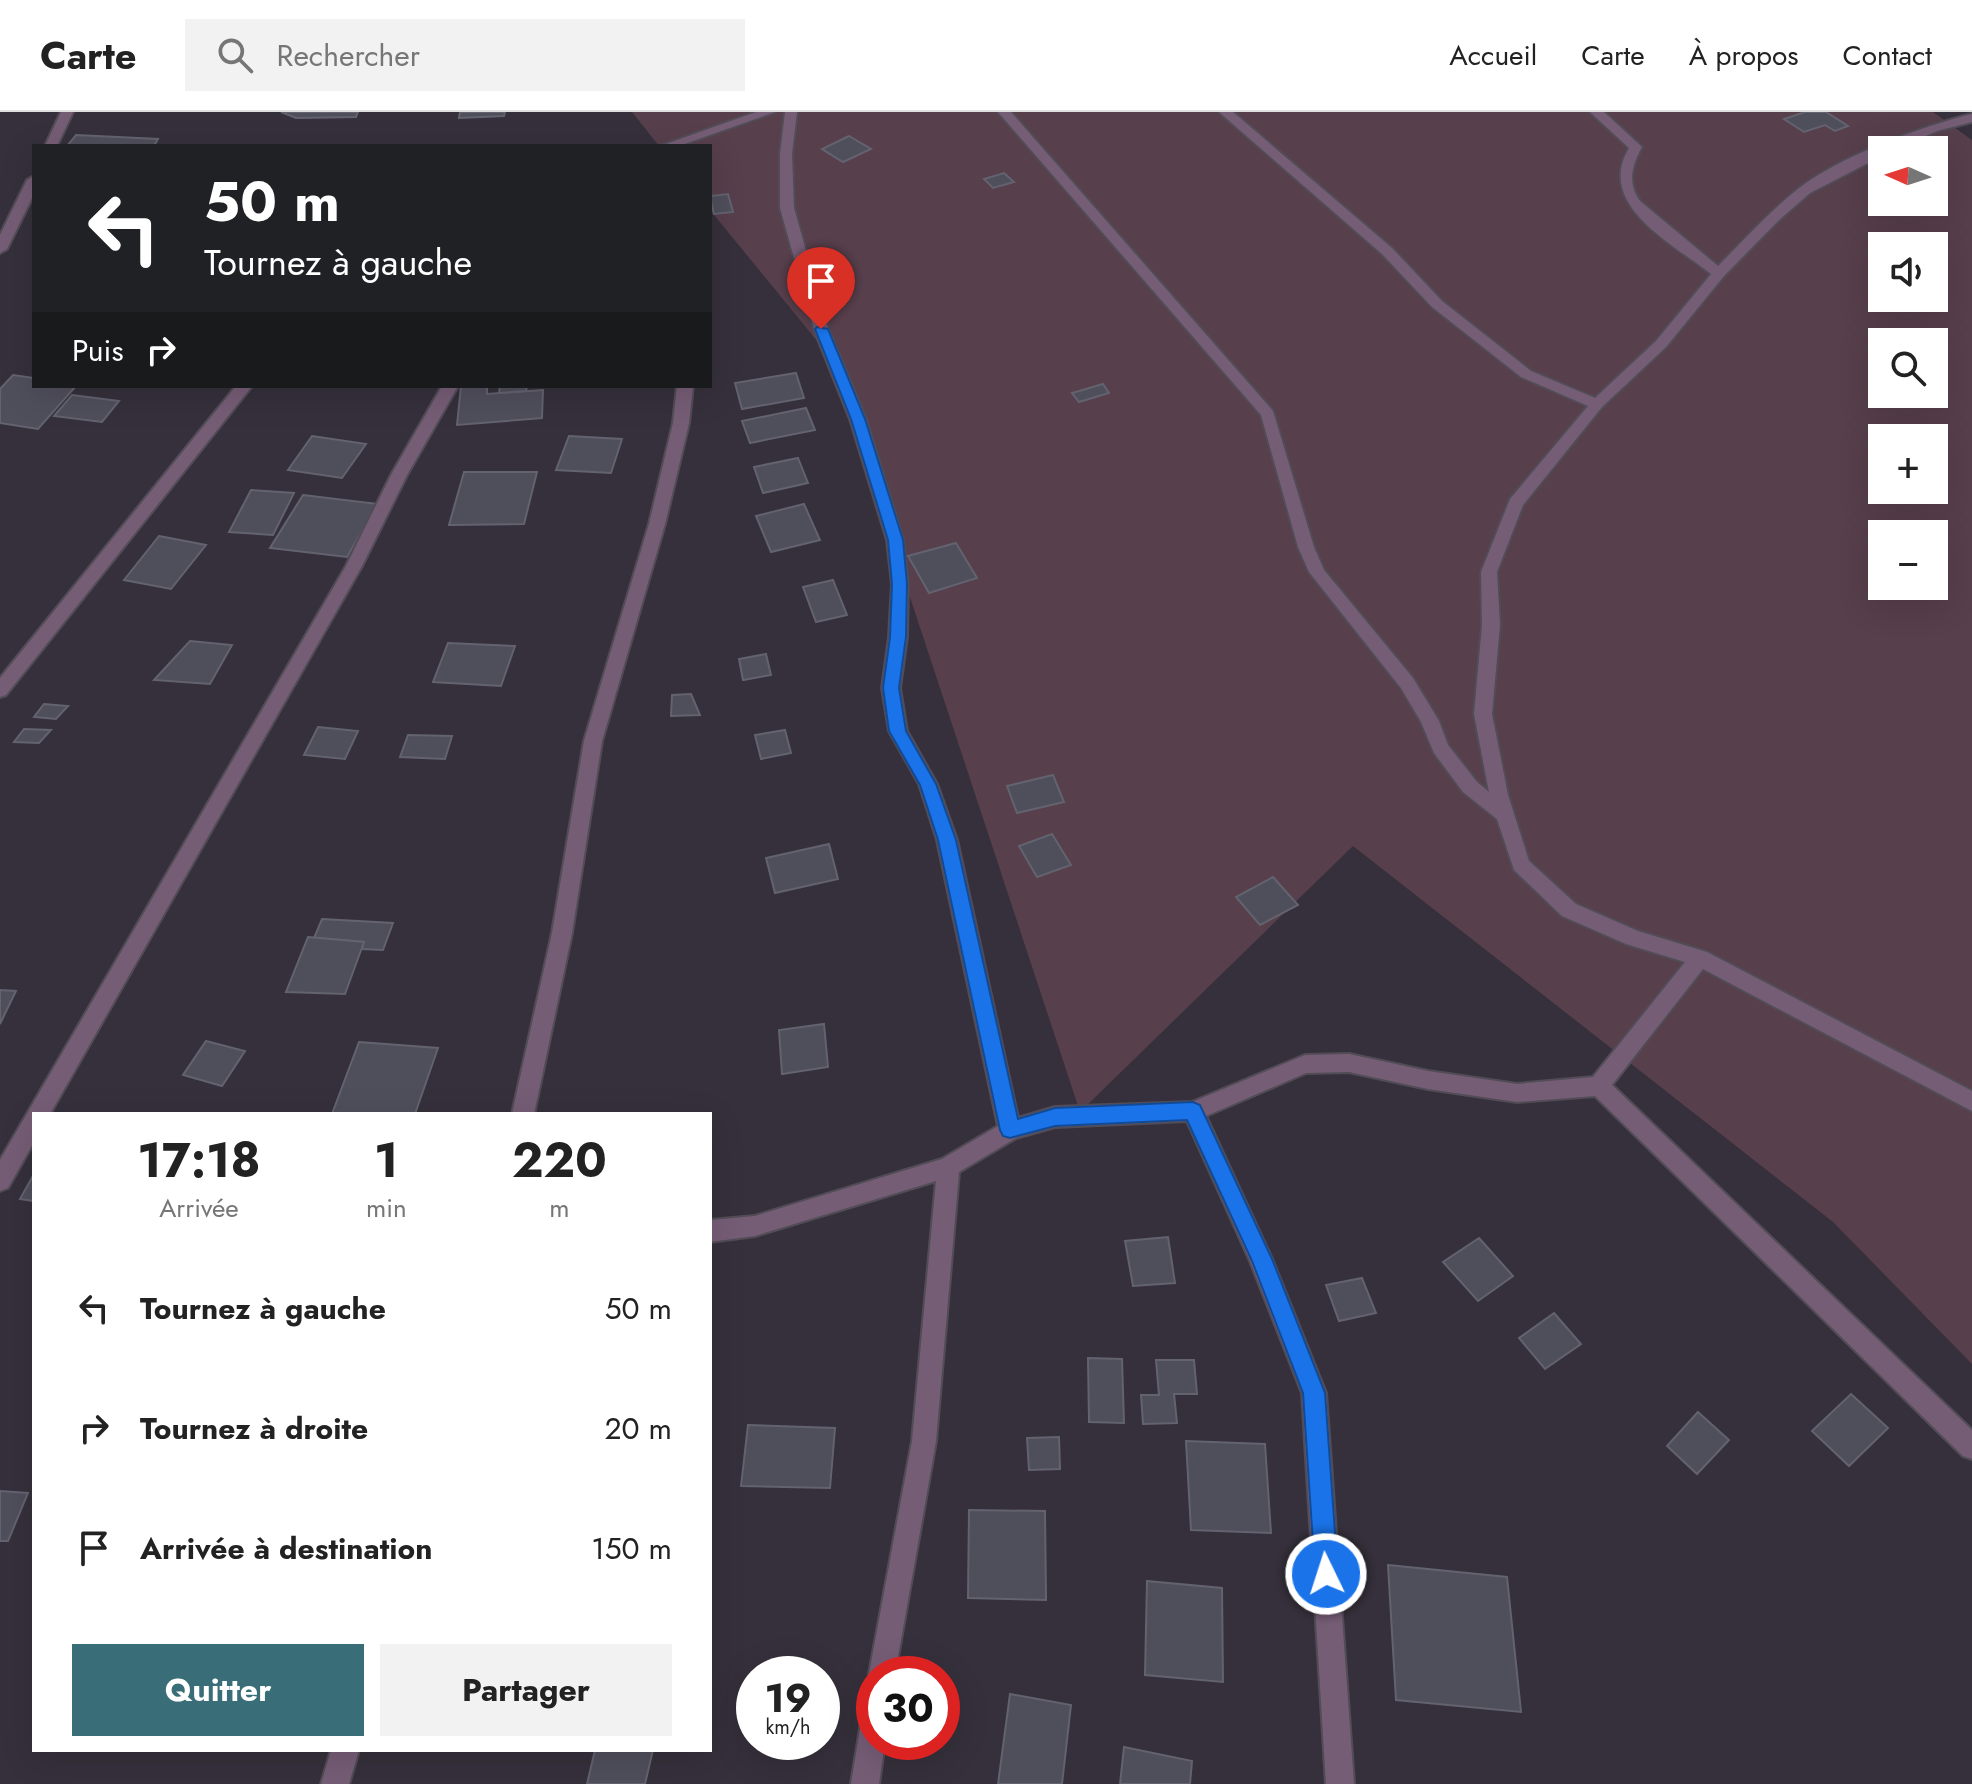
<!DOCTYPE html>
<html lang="fr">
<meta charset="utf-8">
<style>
:root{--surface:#fff;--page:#f2f2f2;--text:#222;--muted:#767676;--line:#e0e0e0;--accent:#396d78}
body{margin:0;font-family:Jost,sans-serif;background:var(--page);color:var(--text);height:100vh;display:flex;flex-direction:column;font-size:30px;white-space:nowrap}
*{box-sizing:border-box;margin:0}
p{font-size:26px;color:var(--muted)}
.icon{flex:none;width:44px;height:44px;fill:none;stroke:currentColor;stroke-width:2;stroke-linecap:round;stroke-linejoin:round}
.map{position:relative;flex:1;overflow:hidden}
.side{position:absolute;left:32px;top:1000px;width:680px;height:640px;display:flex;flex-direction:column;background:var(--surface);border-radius:0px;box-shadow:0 8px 32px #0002}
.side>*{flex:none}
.guide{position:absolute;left:32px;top:32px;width:680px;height:244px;border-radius:0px;box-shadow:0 8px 32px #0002;background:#202124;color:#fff;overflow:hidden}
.needle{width:52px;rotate:273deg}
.controls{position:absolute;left:1868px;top:24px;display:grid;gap:16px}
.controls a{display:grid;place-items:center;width:80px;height:80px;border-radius:0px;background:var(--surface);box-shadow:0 8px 32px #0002;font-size:40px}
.speed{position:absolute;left:736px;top:1544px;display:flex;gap:16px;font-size:40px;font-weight:700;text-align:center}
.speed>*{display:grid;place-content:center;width:104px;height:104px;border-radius:50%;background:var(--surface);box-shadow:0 8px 32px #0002;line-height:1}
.speed small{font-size:20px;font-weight:400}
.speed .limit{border:12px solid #d22;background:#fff;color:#111}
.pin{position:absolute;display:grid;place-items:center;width:68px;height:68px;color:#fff;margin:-82px -34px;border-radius:50% 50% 50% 0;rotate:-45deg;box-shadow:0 0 8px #0007}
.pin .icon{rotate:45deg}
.me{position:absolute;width:88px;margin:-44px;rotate:356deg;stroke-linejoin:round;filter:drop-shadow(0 0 6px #0008)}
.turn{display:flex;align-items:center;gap:28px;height:168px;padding:0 40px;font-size:36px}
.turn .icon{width:104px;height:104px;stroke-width:2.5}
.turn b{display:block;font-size:56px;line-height:68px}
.then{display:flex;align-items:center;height:76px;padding:0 40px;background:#0003;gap:16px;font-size:30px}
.eta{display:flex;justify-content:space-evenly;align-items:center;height:136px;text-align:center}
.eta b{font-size:48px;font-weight:700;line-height:56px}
.action{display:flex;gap:16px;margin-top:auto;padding:16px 40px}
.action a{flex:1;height:92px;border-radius:0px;background:var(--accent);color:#fff;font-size:32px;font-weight:700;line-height:92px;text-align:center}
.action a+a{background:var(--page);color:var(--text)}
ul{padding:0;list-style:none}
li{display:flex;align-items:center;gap:24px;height:120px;padding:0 40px}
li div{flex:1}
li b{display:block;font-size:30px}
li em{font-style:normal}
header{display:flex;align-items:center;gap:48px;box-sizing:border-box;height:112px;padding:0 40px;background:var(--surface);border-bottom:2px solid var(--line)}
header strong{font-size:38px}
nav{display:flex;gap:44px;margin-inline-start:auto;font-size:28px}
.search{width:560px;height:72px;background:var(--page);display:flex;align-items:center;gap:20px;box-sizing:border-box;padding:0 28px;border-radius:0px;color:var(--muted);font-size:30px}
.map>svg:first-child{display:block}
.green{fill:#573f4c;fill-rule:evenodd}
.building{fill:#4f4e5b;stroke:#63626f;stroke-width:2}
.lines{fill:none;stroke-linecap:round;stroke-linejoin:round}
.minor-casing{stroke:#514c56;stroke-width:4}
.minor{fill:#765d76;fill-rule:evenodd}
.route{fill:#1a73e8;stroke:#114b97;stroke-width:2}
</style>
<header>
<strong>Carte</strong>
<div class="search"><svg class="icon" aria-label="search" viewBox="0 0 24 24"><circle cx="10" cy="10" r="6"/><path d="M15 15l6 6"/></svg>Rechercher</div>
<nav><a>Accueil</a><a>Carte</a><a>À propos</a><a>Contact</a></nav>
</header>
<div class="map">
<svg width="1972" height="1672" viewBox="0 0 1972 1672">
<rect width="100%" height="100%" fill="#35303b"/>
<!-- green -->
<path class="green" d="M 632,0 L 1933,0 L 1972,28 L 1972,1252 L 1833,1110 L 1353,734 L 1080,1000 L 831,246 L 710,98 L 710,34 L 659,34 ZM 1882,38 L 1934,38 L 1934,90 L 1882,90 ZM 1882,134 L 1934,134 L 1934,186 L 1882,186 ZM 1882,230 L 1934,230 L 1934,282 L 1882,282 ZM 1882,326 L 1934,326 L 1934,378 L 1882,378 ZM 1882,422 L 1934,422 L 1934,474 L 1882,474 Z"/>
<!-- building -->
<g class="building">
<polygon points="281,0 358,0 356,5 296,6"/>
<polygon points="460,0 505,0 504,4 459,6"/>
<polygon points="1805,0 1826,0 1848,14 1835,19 1825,13 1804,20 1784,7"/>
<polygon points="76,23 158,27 154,34 67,34"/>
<polygon points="849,24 871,37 843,50 822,37"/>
<polygon points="1004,61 1014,70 993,76 984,67"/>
<polygon points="728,82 733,100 714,102 710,84"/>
<polygon points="796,261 804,286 742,297 735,271"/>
<polygon points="13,263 34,266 34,274 76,274 38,317 0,311 0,277"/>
<polygon points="1103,272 1109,281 1079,290 1072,281"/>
<polygon points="461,274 487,274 487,282 543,278 542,306 457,313"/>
<polygon points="500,274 527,274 526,279 499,281"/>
<polygon points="72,283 119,289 102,310 54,304"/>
<polygon points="806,296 815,318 750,331 742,309"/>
<polygon points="312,324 366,332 342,366 288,358"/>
<polygon points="569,324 622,327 611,361 556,358"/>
<polygon points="798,346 808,371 763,381 754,355"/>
<polygon points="464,360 537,360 524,412 449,413"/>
<polygon points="251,378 294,381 273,423 229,420"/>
<polygon points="303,383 378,392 347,445 270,436"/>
<polygon points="804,392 820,428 771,440 756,404"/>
<polygon points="159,424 206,433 171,477 124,468"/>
<polygon points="956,431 977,466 929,481 908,444"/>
<polygon points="833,468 847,503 816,510 803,475"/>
<polygon points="190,529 232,533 210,572 154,568"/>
<polygon points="448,531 515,534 501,574 433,570"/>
<polygon points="766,542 771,563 743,568 739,547"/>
<polygon points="691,582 700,603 671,604 672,583"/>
<polygon points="44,592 68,594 56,607 34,605"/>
<polygon points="318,615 358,619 345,647 304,643"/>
<polygon points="24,617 51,618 39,631 14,630"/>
<polygon points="785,618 791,641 761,647 755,623"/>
<polygon points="408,623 452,624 445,647 400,645"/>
<polygon points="1053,663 1064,690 1017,701 1007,674"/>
<polygon points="1052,722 1071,753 1037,765 1019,734"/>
<polygon points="829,732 838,767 775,781 766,746"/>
<polygon points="1273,765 1298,793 1260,813 1236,785"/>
<polygon points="322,807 393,811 383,838 362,837 364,830 314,826"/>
<polygon points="308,825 364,830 345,882 286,880"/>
<polygon points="0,878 16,879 0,912"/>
<polygon points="824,912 828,955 782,962 779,918"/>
<polygon points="206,929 245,939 222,974 183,963"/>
<polygon points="359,930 438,936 415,1002 332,1002"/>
<polygon points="34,1062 34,1089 20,1087"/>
<polygon points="1168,1125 1175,1171 1133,1174 1125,1129"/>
<polygon points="1479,1126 1513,1164 1478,1189 1443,1150"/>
<polygon points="1362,1166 1376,1201 1339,1209 1326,1173"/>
<polygon points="1554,1201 1581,1232 1545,1257 1519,1226"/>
<polygon points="1088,1246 1122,1247 1124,1311 1089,1310"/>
<polygon points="1156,1248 1194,1248 1197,1282 1174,1282 1177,1311 1143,1312 1141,1283 1159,1283"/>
<polygon points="1851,1282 1888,1316 1849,1354 1812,1319"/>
<polygon points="1698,1300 1729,1328 1697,1362 1667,1334"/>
<polygon points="748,1313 835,1316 830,1376 741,1374"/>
<polygon points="1059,1325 1060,1357 1029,1358 1027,1326"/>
<polygon points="1186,1329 1265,1332 1271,1421 1191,1418"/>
<polygon points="0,1379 28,1381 8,1429 0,1429"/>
<polygon points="969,1398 1045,1399 1046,1488 968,1486"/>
<polygon points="1388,1453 1507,1465 1521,1600 1396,1588"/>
<polygon points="1147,1469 1222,1476 1223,1570 1145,1563"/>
<polygon points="1010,1582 1071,1593 1062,1672 998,1672"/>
<polygon points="1124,1635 1192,1649 1190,1672 1120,1672"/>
<polygon points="595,1638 653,1638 645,1672 587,1672"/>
</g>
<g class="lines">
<!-- minor casing -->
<g class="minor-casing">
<g id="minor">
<polygon points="61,0 73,0 57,34 45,34"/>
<polygon points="756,0 775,0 679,34 660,34"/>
<path d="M 785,0 L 797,0 L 792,42 L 794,96 L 828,217 L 866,307 L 903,428 L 908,472 L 907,525 L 900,576 L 907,619 L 937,672 L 957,728 L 1018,1006 L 1055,995 L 1192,990 L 1305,943 L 1349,942 L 1428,959 L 1517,972 L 1593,965 L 1685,850 L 1626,832 L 1562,804 L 1514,758 L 1497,707 L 1463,680 L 1434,641 L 1421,610 L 1401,576 L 1309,460 L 1298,435 L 1261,303 L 998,0 L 1011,0 L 1273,299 L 1314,435 L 1324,458 L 1413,566 L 1439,609 L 1448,633 L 1477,670 L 1489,680 L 1474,602 L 1482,513 L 1481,460 L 1510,387 L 1588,294 L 1521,265 L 1432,195 L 1382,142 L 1219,0 L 1233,0 L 1392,136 L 1442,189 L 1531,259 L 1595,286 L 1656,229 L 1711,162 C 1672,131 1595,93 1629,36 L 1590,0 L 1604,0 L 1642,35 C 1632,53 1627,71 1640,89 L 1718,154 C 1744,128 1769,100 1798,77 C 1840,44 1920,15 1972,2 L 1972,10 L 1937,19 L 1895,38 L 1882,38 L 1882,44 L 1810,81 L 1778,109 L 1724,164 L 1666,235 L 1602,295 L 1523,393 L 1497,460 L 1500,513 L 1492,602 L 1508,683 L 1529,749 L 1576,792 L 1638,819 L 1707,840 L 1972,979 L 1972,999 L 1703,857 L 1612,973 L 1972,1318 L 1972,1347 L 1963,1344 L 1595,984 L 1517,990 L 1428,977 L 1349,960 L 1306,961 L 1206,1004 L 1272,1147 L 1326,1281 L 1354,1672 L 1326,1672 L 1302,1281 L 1250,1149 L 1187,1009 L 1055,1015 L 1016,1026 L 959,1060 L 936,1329 L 895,1562 L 874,1562 L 873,1571 L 869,1562 L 912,1329 L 936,1069 L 755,1124 L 710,1130 L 710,1108 L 755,1104 L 942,1047 L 998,1014 L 937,728 L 919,672 L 889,619 L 882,576 L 889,525 L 892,472 L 887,428 L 850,307 L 814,217 L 780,96 L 780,42 Z"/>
<polygon points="34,64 34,82 7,137 0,141 0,123 27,68"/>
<polygon points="236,274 252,274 6,583 0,585 0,566"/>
<polygon points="442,274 458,274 407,363 362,454 50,1002 34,1002 34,1030 8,1076 0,1079 0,1048 346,454 391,363"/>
<polygon points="677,274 693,274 689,311 665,412 602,629 572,821 534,1002 512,1002 552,821 584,629 649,412 673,311"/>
<polygon points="874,1597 874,1630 885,1630 879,1672 851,1672 861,1610 865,1601"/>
<polygon points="331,1638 359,1638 349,1672 321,1672"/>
</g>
</g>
<!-- minor -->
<use href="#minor" class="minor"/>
</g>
<!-- route -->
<polygon class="route" points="817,215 828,217 865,307 903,428 907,472 906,525 899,576 906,619 936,672 956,728 1018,1007 1055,996 1193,990 1200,993 1272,1147 1325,1281 1338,1462 1334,1470 1326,1473 1318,1470 1315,1462 1303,1281 1252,1149 1187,1008 1055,1014 1010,1026 1003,1024 1000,1018 938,728 920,673 889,619 883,576 890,525 892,472 888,428 851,307 815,217"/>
</svg>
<div class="controls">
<a><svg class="needle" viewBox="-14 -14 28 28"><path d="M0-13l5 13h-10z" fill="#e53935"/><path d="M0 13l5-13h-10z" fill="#767676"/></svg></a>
<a><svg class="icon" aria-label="sound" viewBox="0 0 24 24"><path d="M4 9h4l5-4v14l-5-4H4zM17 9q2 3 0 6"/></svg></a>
<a><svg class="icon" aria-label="search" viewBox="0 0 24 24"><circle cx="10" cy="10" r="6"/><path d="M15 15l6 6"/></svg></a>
<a>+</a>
<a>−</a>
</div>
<div class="speed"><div>19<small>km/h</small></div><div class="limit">30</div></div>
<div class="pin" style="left:821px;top:217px;background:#d93025"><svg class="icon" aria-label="arrive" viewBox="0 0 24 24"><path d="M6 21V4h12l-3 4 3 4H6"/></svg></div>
<svg class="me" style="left:1326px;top:1462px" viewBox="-20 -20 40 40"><circle r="17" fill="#1a73e8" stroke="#fff" stroke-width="3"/><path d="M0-11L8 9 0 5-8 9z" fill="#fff"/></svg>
<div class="guide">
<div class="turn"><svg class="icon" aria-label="left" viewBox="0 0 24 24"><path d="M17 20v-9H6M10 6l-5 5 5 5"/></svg><div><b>50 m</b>Tournez à gauche</div></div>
<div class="then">Puis<svg class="icon" aria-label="right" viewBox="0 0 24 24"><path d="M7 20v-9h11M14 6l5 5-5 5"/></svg></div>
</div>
<section class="side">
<div class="eta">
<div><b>17:18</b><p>Arrivée</p></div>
<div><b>1</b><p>min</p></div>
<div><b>220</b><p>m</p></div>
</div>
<ul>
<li><svg class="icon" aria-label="left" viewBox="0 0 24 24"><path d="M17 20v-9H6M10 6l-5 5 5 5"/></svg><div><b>Tournez à gauche</b></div><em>50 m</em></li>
<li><svg class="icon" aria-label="right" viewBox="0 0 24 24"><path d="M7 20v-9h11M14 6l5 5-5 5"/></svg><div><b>Tournez à droite</b></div><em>20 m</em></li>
<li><svg class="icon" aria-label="arrive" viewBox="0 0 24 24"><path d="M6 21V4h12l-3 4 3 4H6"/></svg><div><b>Arrivée à destination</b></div><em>150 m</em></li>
</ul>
<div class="action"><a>Quitter</a><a>Partager</a></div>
</section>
</div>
